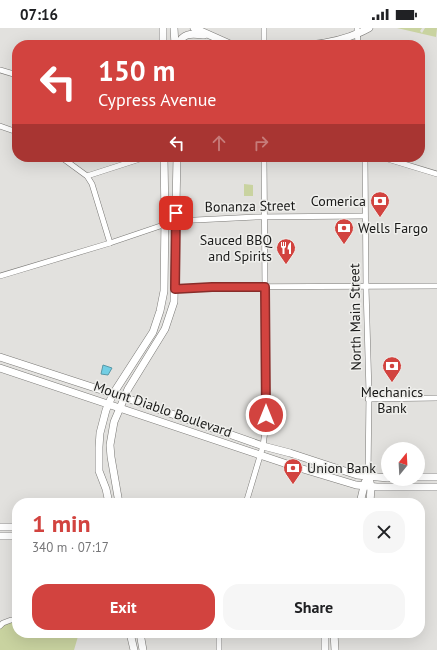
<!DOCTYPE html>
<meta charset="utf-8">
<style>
:root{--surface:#fff;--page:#f6f6f6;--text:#202124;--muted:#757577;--accent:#d2433f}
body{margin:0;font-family:"PT Sans",sans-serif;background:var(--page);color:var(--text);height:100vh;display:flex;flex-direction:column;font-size:15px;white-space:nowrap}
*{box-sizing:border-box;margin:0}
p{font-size:13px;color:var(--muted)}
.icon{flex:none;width:22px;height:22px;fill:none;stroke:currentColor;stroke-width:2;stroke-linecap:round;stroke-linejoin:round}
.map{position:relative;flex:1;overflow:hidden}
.details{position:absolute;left:12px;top:470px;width:413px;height:140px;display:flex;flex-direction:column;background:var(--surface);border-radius:16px;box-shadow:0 4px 16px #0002}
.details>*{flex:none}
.banner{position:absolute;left:12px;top:12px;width:413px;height:122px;border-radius:16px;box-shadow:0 4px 16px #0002;background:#d2433f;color:#fff;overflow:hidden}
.needle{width:26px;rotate:18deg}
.controls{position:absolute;left:381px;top:414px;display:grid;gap:8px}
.controls a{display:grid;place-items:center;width:44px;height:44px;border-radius:50%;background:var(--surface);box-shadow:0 4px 16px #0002;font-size:20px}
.pin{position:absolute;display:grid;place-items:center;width:34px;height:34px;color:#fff;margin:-17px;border-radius:8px;box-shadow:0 2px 6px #0006}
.me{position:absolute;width:44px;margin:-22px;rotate:0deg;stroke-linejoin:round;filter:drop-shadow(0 0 3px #0008)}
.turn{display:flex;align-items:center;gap:14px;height:84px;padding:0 20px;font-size:18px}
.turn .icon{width:52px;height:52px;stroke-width:2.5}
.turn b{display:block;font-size:28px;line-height:34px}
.lanes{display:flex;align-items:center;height:38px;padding:0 20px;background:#0003;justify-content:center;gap:20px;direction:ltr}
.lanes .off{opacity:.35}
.round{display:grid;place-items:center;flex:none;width:42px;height:42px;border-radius:16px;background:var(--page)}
.headline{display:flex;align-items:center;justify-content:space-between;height:68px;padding:0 20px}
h1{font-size:24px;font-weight:600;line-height:30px;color:var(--accent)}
.cta{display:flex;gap:8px;margin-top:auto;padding:8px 20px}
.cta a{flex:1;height:46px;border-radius:16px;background:var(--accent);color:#fff;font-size:16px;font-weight:600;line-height:46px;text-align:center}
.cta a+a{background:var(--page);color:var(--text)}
.status{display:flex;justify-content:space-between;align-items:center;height:28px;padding:0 20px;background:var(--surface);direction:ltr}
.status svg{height:11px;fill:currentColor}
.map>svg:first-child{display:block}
.green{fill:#c9d3a0}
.water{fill:#72cee4;stroke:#5798a7}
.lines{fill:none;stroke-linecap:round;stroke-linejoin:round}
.minor-casing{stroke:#7a7976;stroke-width:6}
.tertiary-casing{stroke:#7a7976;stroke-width:8}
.secondary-casing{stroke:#7a7976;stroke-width:8}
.minor{stroke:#fff;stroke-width:5}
.tertiary{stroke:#fff;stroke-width:7}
.secondary{stroke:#fff;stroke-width:7}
.route-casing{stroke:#882c29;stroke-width:10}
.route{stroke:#d2433f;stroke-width:7}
.labels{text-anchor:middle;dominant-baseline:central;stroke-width:3;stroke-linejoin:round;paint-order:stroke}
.poi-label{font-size:14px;fill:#191918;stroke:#efefec;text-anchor:end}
.street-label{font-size:14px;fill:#191918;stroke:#efefec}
</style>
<div class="status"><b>07:16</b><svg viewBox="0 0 49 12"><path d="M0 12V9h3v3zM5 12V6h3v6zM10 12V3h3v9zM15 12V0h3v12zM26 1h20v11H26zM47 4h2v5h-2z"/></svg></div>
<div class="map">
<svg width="437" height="622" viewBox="0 0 437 622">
<rect width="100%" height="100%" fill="#e2e1de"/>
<!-- green -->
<g class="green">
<polygon points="397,0 422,0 420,3 422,5 425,0 437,0 436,9"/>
<polygon points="244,156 253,157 253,168 244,168"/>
<polygon points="11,592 17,594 17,605 79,605 74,622 0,622 0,598"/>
</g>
<!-- water -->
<polygon class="water" points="103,337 112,340 108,347 101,346"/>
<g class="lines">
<!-- minor casing -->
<g class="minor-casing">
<g id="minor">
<polyline points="264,0 264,17"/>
<polyline points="357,0 358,17"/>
<polyline points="0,42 17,47"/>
<polyline points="0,98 17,104"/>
<polyline points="61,129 87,148 92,156 110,215"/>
<polyline points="365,129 366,259 369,365 368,449"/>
<polyline points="381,129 437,146"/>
<polyline points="87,148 146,129"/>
<polyline points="0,248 110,215 175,193 256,189 365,188"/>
<polyline points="175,261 212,259 437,258"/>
<polyline points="368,371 437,370"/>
<polyline points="246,475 263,418 266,395 264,129"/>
<polyline points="0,598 3,595 11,592"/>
<polyline points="219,605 219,622"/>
</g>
</g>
<!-- tertiary casing -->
<g class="tertiary-casing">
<g id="tertiary">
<polyline points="194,0 232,17"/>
<path d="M 178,17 C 183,4 192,6 204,7"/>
<path d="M 309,17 C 331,15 351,10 369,0"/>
<polyline points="130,605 134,622"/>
<polyline points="140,605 143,622"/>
</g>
</g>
<!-- secondary casing -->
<g class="secondary-casing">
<g id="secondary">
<polyline points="174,0 175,17"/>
<polyline points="163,17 163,0"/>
<polyline points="0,329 132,372 263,418 290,425 357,447 388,450"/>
<polyline points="0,340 293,438 356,457 377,459 437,459"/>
<polyline points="418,449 437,449"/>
<polyline points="370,454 371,459 370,475"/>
<polyline points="109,475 106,461 99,443 99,419 100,405 106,382 113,366 153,304 160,283 164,263 165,189 164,129"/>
<polyline points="119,475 111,429 110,417 114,394 128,361 165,301 174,274 177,129"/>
<polyline points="360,475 365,454"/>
<polyline points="0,499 17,499"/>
<polyline points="0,508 17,508"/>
<polyline points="334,605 335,622"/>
<polyline points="325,622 325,605"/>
</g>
</g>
<!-- minor -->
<use href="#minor" class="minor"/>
<!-- tertiary -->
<use href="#tertiary" class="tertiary"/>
<!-- secondary -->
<use href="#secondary" class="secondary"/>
</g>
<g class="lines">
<!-- route casing -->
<g class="route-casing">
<polyline id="route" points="176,185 175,261 212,259 265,259 266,387"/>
</g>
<!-- route -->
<use href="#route" class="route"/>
</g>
<!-- icons -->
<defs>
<g id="bank-pin" transform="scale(1)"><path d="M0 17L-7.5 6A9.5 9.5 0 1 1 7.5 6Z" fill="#d2433f" stroke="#efefec"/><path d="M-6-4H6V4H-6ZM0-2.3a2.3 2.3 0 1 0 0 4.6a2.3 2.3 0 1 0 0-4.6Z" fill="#fff"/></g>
<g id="restaurant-pin" transform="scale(1)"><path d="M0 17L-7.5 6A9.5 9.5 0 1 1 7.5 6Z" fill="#d2433f" stroke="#efefec"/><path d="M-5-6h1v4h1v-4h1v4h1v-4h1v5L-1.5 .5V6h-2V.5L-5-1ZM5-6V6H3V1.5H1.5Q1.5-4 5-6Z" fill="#fff"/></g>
</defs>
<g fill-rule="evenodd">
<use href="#bank-pin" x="380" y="173"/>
<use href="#bank-pin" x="344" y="200"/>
<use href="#restaurant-pin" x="286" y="220"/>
<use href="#bank-pin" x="392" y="338"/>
<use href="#bank-pin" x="293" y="440"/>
</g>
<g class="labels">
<!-- poi labels -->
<g class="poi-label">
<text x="366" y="173">Comerica</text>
<text x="358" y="200" text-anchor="start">Wells Fargo</text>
<text x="272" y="212">Sauced BBQ<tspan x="272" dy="16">and Spirits</tspan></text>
<text x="392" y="364" text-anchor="middle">Mechanics<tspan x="392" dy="16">Bank</tspan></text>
<text x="307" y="440" text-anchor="start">Union Bank</text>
</g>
<!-- street labels -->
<g class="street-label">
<text transform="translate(250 178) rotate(-1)">Bonanza Street</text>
<text transform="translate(355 289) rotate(-91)">North Main Street</text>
<text transform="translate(163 381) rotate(19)">Mount Diablo Boulevard</text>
</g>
</g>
</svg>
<div class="controls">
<a><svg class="needle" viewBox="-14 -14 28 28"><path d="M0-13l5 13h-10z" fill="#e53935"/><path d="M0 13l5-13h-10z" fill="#757577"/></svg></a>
</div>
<div class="pin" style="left:176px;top:185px;background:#d93025"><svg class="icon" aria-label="arrive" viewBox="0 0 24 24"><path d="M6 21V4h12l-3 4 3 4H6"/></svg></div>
<svg class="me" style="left:266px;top:387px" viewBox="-20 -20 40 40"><circle r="17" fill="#d2433f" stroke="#fff" stroke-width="3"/><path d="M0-11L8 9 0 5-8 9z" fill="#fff"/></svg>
<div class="banner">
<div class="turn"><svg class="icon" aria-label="left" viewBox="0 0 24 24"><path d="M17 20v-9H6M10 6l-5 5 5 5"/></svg><div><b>150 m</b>Cypress Avenue</div></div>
<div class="lanes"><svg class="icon" aria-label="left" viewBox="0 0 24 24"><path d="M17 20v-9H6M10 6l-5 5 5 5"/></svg><svg class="icon off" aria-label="ahead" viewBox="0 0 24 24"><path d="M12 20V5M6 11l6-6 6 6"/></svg><svg class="icon off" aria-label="right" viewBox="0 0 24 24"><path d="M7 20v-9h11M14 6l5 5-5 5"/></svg></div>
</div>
<section class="details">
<div class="headline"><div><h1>1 min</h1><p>340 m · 07:17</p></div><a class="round"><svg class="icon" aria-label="close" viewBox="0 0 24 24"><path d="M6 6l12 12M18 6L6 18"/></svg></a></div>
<div class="cta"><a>Exit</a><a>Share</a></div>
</section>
</div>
